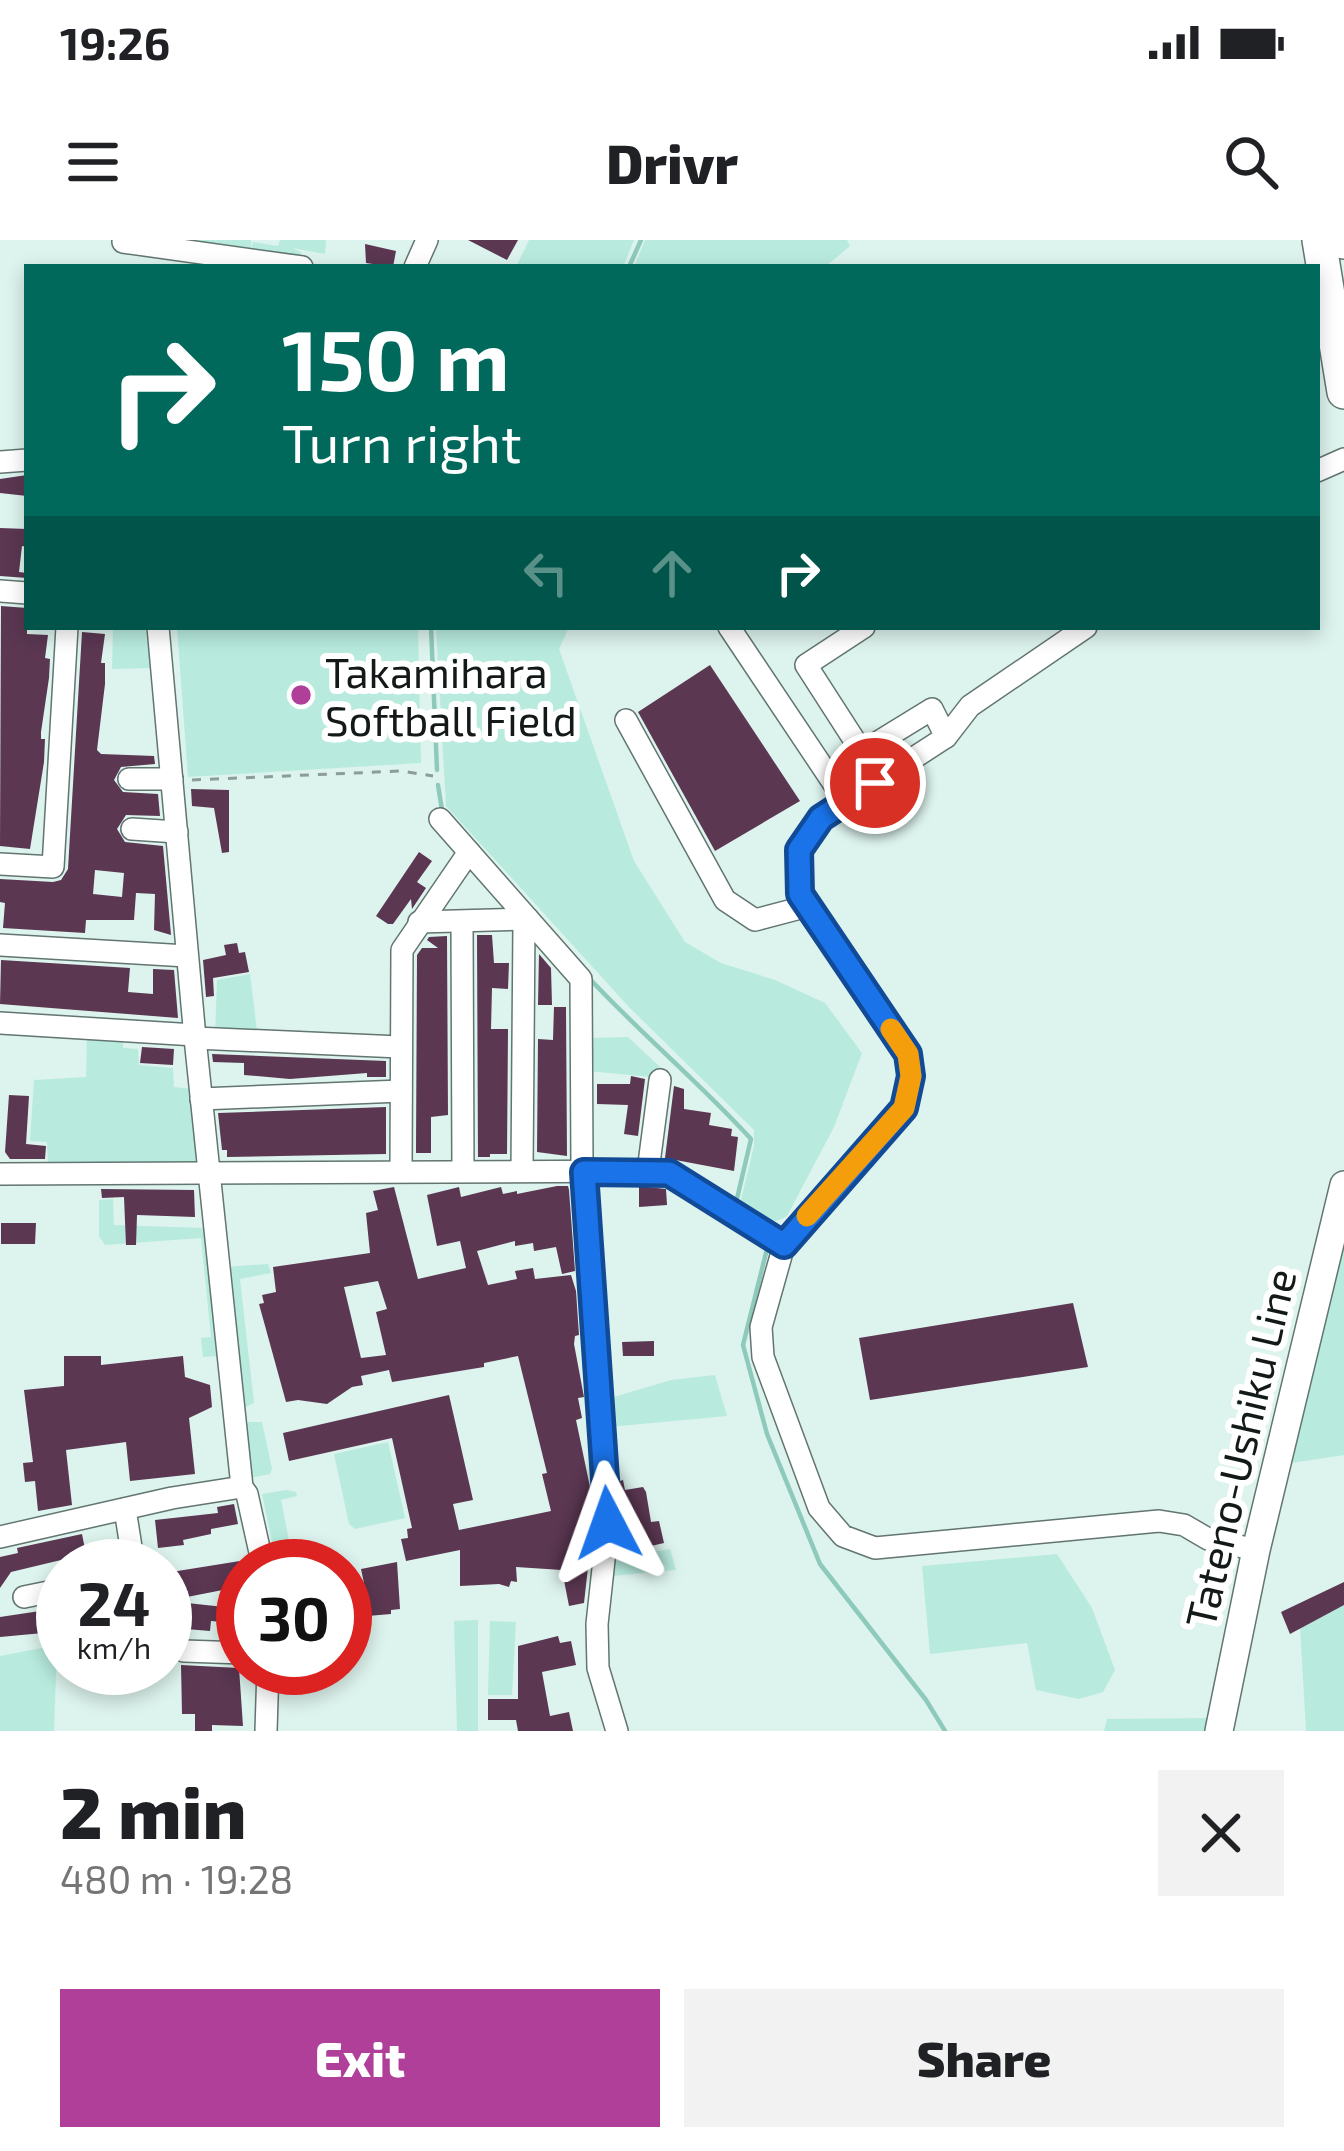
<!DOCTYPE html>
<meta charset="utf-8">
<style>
:root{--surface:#fff;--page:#f2f2f2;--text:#202124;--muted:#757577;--accent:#b03f9a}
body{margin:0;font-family:"Exo 2",sans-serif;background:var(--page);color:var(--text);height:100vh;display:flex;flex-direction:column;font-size:45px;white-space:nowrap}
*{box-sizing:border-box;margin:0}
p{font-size:39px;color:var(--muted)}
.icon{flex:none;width:66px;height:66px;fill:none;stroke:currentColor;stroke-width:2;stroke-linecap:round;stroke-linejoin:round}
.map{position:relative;height:1491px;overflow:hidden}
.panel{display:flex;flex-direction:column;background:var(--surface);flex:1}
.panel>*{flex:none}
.banner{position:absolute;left:24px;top:24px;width:1296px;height:366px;border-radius:0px;box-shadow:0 6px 18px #0003;background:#00695c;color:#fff;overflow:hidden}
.speed{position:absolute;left:36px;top:1299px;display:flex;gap:24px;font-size:60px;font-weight:700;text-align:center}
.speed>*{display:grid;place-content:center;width:156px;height:156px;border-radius:50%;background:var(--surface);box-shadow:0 6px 18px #0003;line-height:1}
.speed small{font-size:30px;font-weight:400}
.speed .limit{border:18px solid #d22;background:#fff;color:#111}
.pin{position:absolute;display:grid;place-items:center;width:102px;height:102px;color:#fff;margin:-51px;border:6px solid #fff;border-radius:50%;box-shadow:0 3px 12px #0007}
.me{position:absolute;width:132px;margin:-66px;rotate:356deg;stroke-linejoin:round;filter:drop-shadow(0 0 9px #0008)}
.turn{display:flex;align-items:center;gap:42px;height:252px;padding:0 60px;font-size:54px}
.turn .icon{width:156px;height:156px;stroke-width:2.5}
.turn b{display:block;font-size:84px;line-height:102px}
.lanes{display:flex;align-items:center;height:114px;padding:0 60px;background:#0003;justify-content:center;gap:60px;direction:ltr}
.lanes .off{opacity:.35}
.round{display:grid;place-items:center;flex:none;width:126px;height:126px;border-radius:0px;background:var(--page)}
.head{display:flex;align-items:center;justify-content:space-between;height:204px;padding:0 60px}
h1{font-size:72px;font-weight:800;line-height:90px}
.cta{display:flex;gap:24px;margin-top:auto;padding:24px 60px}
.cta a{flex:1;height:138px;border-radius:0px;background:var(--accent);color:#fff;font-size:48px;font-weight:800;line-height:138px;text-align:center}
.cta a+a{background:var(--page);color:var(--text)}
.status{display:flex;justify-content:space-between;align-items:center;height:84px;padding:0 60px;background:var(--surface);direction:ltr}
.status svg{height:33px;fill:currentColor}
header{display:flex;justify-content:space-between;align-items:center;height:156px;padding:0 60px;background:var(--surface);font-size:54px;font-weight:800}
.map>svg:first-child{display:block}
.green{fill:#b8ebde}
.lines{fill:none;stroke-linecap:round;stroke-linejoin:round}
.stream{stroke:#8ecabb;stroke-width:4.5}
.building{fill:#5b3752;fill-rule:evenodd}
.minor-casing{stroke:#627570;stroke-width:24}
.major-casing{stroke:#627570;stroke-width:30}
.highway-casing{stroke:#627570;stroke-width:36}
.path{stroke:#8c9c98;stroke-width:3;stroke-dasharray:9 9;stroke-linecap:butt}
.minor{stroke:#fff;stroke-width:21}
.major{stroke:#fff;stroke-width:27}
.highway{stroke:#fff;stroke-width:33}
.route-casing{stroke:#114b97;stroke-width:30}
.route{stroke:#1a73e8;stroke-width:21}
.slow{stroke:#f59e0b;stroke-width:21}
.poi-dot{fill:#b03f9a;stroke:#fff;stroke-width:4.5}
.labels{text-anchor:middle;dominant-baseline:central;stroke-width:12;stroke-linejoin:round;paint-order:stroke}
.poi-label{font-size:42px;fill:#121918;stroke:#fff;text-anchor:start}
.street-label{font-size:42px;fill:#121918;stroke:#fff}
</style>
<div class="status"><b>19:26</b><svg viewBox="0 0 49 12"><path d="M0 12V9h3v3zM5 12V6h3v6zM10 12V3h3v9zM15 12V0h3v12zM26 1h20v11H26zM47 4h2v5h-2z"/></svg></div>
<header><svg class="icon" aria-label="menu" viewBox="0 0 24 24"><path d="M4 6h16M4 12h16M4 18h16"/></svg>Drivr<svg class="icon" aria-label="search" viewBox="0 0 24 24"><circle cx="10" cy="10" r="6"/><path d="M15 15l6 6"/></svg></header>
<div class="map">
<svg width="1344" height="1491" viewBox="0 0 1344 1491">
<rect width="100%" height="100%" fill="#ddf3ed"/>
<!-- green -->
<g class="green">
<polygon points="201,0 251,0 251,9 253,2 278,6 280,0 326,0 325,14 292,8 301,12 300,20 200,4"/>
<polygon points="529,0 634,0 623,27 516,27"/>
<polygon points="645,0 847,0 850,6 825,27 634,27"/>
<polygon points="113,387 145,387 151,428 112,429"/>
<polygon points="177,387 418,387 421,523 188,537"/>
<path d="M 436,387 L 569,387 L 559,409 L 634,621 L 685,702 L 721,723 L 775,740 L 825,763 L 862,813 L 834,887 L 787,976 C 767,988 757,980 739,968 L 754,906 L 754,890 L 629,767 L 446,566 Z"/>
<polygon points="250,734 258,799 215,797 217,740"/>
<polygon points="87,797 123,799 123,808 138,809 139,825 173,828 174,847 193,849 201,931 48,927 47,902 30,901 34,840 86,837"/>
<polygon points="628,797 673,839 587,831 587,798"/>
<polygon points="113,959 114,985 204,988 220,1116 203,1117 201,1098 211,1097 201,998 105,1005 99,996 99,960"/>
<polygon points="1344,994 1344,1215 1291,1223 1337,996"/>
<polygon points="268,1024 271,1033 240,1039 254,1163 246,1167 239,1162 225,1027"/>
<polygon points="715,1135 727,1176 609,1187 607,1159 671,1140"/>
<polygon points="249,1182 262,1182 272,1229 270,1234 249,1238 242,1188"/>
<polygon points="388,1202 405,1278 355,1289 349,1284 334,1214"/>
<polygon points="286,1250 296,1252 297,1256 281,1260 294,1326 277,1326 262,1254"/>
<polygon points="630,1289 635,1315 670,1309 676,1330 612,1336 617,1291"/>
<polygon points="1057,1314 1092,1368 1115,1430 1103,1452 1079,1459 1036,1450 1027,1403 930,1414 922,1326"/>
<polygon points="1344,1365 1344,1491 1306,1491 1300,1386"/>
<polygon points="478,1380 478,1491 457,1491 454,1381"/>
<polygon points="490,1381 516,1382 512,1455 488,1455"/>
<polygon points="57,1405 54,1491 0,1491 0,1416"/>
<polygon points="1210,1478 1207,1491 1104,1491 1107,1479"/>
</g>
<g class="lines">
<!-- stream -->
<g class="stream">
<polyline points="629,27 641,0"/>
<polyline points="431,387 437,530"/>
<polyline points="438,545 442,570"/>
<path d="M 588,737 C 640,793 699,842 751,899 L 735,967"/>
<polyline points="767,1009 743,1105 767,1194 820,1324 926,1460 945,1491"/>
</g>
</g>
<!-- building -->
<g class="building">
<polygon points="468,0 518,0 507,20"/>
<polygon points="365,4 396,11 393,27 366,23"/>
<polygon points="27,235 27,256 0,253 0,239"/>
<polygon points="0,288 27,289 27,307 22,306 19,332 27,333 27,338 0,336"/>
<polygon points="1,366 27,368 27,394 48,395 45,418 50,419 49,438 41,492 41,499 45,499 44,522 30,609 0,606"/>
<path d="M 82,392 L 105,394 L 101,423 L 105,423 L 105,444 L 97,510 L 101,514 L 154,516 L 155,524 L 121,527 L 114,540 L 123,552 L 158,554 L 160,576 L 126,575 L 117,589 L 125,602 L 163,606 L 171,695 L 154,690 L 155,654 L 136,653 L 134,680 L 86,680 L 85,693 L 3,688 L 5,663 L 0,662 L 0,639 L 53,642 L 61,640 L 68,629 ZM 95,630 L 124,633 L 122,657 L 93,654 Z"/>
<polygon points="710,425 800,561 715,611 638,472"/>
<polygon points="191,549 229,550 229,612 222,613 214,568 192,566"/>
<polygon points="419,612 432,621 417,642 426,648 412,669 411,659 393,684 388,684 376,676"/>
<polygon points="477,695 492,695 494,723 509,723 508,749 492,748 491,789 508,789 507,914 490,914 490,917 478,917"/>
<polygon points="447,696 448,875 431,877 431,913 416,913 417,715 422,708 438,708 427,700 429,697"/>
<polygon points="237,703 239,713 245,712 249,732 213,738 214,756 206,757 203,720 226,715 224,705"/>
<polygon points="539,714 551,728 552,765 538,765"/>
<polygon points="1,720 130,728 128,752 153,754 153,729 174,730 178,778 0,764"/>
<polygon points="554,767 566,767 567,916 537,912 538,799 553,800"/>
<polygon points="142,807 174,809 173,825 140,823"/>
<polygon points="212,814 386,821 386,837 367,837 367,833 290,839 244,835 244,823 213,822"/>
<polygon points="631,836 645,839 638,896 624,894 628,865 597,864 597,844 630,844"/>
<polygon points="674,846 684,849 684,869 711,873 709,885 732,889 731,896 738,897 734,931 665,918"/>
<polygon points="9,855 29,856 26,904 46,906 45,919 10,919 5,912"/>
<polygon points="386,867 386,914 227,917 227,910 222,910 218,873"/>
<path d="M 557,946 L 568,946 L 569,950 L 575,1031 L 562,1034 L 556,1007 L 534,1011 L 533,1003 L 515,1006 L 515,1001 L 477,1011 L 488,1045 L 517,1039 L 515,1031 L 533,1028 L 535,1039 L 571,1035 L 576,1051 L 579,1095 L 575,1096 L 574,1104 L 584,1157 L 578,1158 L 582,1178 L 576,1180 L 590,1247 L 593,1283 L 584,1363 L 569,1366 L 562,1330 L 516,1327 L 517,1342 L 511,1341 L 509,1347 L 499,1344 L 460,1346 L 460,1310 L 406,1321 L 401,1299 L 408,1298 L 407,1289 L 412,1288 L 392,1198 L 289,1221 L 283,1193 L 449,1155 L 473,1260 L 453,1264 L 459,1290 L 551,1271 L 542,1234 L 547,1233 L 518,1116 L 484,1123 L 484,1127 L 392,1142 L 389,1130 L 361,1136 L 363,1145 L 352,1147 L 327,1164 L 298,1160 L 286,1162 L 259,1064 L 264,1063 L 262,1055 L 276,1052 L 273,1027 L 370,1013 L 366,973 L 378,970 L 373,951 L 394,947 L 418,1039 L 466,1028 L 460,1001 L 437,1006 L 427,955 L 459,947 L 461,957 L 501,947 L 503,954 L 517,951 L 517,954 ZM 378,1041 L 387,1069 L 376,1072 L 386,1115 L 361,1118 L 344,1047 Z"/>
<polygon points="639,946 666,949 667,965 639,967"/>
<polygon points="101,949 194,950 195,977 137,975 136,1005 126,1005 124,957 102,958"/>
<polygon points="1,983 36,983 35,1004 1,1004"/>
<polygon points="1073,1063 1088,1127 870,1160 859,1098"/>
<polygon points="654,1101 654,1116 623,1116 622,1102"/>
<polygon points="64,1116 101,1116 101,1125 183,1116 185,1137 210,1145 212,1167 189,1178 195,1234 130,1241 126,1202 66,1210 72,1265 38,1271 35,1241 25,1242 23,1223 33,1222 24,1150 64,1146"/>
<polygon points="623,1240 625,1250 643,1247 646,1252 651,1282 659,1281 664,1303 638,1309 632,1284 623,1286 620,1241"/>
<polygon points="234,1264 238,1284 211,1289 211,1294 183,1300 184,1305 158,1308 155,1280 218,1273 217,1267"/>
<polygon points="82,1294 86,1314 11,1332 0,1348 0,1317 18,1313 17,1308"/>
<polygon points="240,1321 243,1346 187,1357 188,1351 165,1353 165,1333"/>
<polygon points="397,1322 400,1369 391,1370 391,1374 356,1377 350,1345 364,1343 361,1329"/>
<polygon points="1344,1342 1344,1365 1290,1394 1281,1372"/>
<polygon points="187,1363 243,1369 243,1384 211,1381 210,1391 186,1389"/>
<polygon points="40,1371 49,1371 54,1392 0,1397 0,1377"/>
<polygon points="558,1396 560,1403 571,1401 576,1425 542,1432 550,1476 569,1472 573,1491 518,1491 516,1480 488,1480 488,1459 518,1459 518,1406"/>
<polygon points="181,1425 239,1428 243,1486 212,1485 212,1491 195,1491 195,1474 182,1474"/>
<polygon points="283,1428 314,1428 312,1445 282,1445"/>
</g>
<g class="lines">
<!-- minor casing -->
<g class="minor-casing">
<g id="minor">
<polyline points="123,2 302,27"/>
<polyline points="415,27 427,0"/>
<polyline points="0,222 27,220"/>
<polyline points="1317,231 1344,219"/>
<polyline points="0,351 27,353"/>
<polyline points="158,387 195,798 242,1247 247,1254 263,1326"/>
<polyline points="729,387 846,562"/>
<polyline points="864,387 806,425 862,512 932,469 946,497"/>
<polyline points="1086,387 970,466 946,497 821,578 799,610 800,654 907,814 911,836 904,868 790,994 784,1005 761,1087 763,1117 819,1268 843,1296 875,1308 1159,1281 1184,1285 1208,1299 1256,1310"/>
<polyline points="626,480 725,660 755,680 808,666"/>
<polyline points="129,539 172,539"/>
<polyline points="440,579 581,739 582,925 608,1283 597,1384 598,1428 617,1491"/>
<polyline points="132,589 177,592"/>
<polyline points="0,624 53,627 67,387"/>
<polyline points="419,682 528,679"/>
<polyline points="462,682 463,931"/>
<polyline points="0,705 187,716"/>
<polyline points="0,783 195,795"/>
<polyline points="195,798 400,807"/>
<polyline points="201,859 401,851"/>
<polyline points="522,930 524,683"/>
<polyline points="401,931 402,710 469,612"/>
<polyline points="648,931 660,840"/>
<polyline points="0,934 648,931 669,933 784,1005"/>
<polyline points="125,1269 134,1326"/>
<polyline points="0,1297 172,1258 242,1247"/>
<polyline points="24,1357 63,1349"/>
<polyline points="184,1411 243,1413"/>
<polyline points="266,1491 268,1428"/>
</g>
</g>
<!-- major casing -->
<g class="major-casing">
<polyline id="major" points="1219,1491 1256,1310 1344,945"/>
</g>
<!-- highway casing -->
<g class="highway-casing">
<g id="highway">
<polyline points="1319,0 1344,152"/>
<polyline points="1344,0 1344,2"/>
</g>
</g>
<!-- path -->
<polyline class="path" points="192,540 401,531 433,536"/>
<!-- minor -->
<use href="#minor" class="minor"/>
<!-- major -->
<use href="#major" class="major"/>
<!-- highway -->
<use href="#highway" class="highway"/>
</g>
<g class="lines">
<!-- route casing -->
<g class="route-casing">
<polyline id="route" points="608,1283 584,932 669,933 784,1005 904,868 911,836 908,814 800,654 799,610 821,578 875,543"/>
</g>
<!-- route -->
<use href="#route" class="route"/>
<!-- slow -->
<polyline class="slow" points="807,976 904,868 911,836 908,814 891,789"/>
</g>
<!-- markers -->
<circle class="poi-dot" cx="301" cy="455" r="12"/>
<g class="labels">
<!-- poi labels -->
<g class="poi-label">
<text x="325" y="431">Takamihara<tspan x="325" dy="48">Softball Field</tspan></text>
</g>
<!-- street labels -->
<g class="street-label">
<text transform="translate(1239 1208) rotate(-77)">Tateno-Ushiku Line</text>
</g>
</g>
</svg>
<div class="speed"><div>24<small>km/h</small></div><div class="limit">30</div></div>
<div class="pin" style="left:875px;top:543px;background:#d93025"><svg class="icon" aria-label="arrive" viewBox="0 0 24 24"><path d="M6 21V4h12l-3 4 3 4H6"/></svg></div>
<svg class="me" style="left:608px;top:1283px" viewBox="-20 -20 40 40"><path d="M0-17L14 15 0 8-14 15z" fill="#1a73e8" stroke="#fff" stroke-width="4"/></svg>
<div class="banner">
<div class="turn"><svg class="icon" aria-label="right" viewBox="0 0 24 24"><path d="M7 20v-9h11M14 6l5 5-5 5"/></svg><div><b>150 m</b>Turn right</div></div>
<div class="lanes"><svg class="icon off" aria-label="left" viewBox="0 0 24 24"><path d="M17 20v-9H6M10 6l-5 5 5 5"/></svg><svg class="icon off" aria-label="ahead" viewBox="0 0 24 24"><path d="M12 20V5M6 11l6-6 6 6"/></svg><svg class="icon" aria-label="right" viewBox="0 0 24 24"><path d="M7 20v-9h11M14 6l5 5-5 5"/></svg></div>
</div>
</div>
<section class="panel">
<div class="head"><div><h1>2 min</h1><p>480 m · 19:28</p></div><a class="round"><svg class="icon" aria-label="close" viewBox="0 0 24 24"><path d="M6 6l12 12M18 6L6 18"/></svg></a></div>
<div class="cta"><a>Exit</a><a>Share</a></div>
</section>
